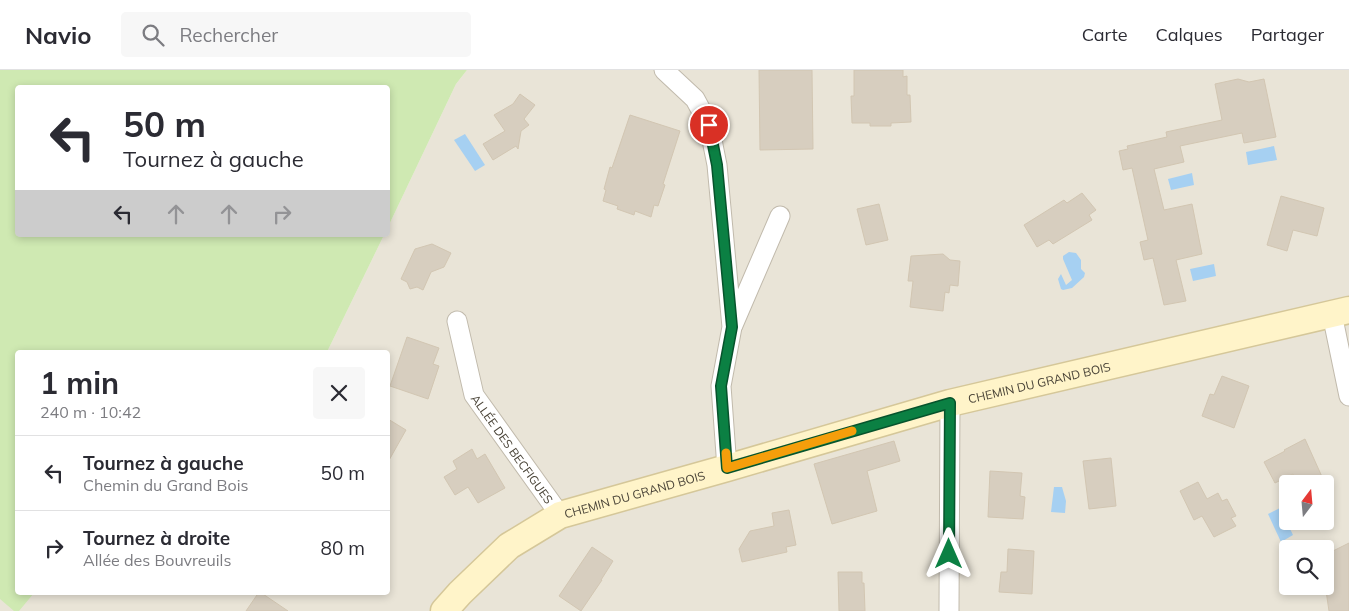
<!DOCTYPE html>
<html lang="fr">
<meta charset="utf-8">
<style>
:root{--surface:#fff;--page:#f7f7f7;--text:#2b2b33;--muted:#7c7c81;--line:#e1e1e2}
body{margin:0;font-family:Mulish,sans-serif;background:var(--page);color:var(--text);height:100vh;display:flex;flex-direction:column;font-size:19px;white-space:nowrap}
*{box-sizing:border-box;margin:0}
p{font-size:16px;color:var(--muted)}
.icon{flex:none;width:28px;height:28px;fill:none;stroke:currentColor;stroke-width:2;stroke-linecap:round;stroke-linejoin:round}
.map{position:relative;flex:1;overflow:hidden}
.sheet{position:absolute;left:15px;top:280px;width:375px;height:245px;display:flex;flex-direction:column;background:var(--surface);border-radius:5px;box-shadow:0 2px 8px #0003}
.sheet>*{flex:none}
.hud{position:absolute;left:15px;top:15px;width:375px;height:152px;border-radius:5px;box-shadow:0 2px 8px #0003;background:#fff;color:var(--text);overflow:hidden}
.needle{width:32px;rotate:16deg}
.tools{position:absolute;left:1279px;top:405px;display:grid;gap:10px}
.tools a{display:grid;place-items:center;width:55px;height:55px;border-radius:5px;background:var(--surface);box-shadow:0 2px 8px #0003;font-size:25px}
.pin{position:absolute;display:grid;place-items:center;width:42px;height:42px;color:#fff;margin:-21px;border:2px solid #fff;border-radius:50%;box-shadow:0 1px 5px #0007}
.me{position:absolute;width:55px;margin:-28px;rotate:0deg;stroke-linejoin:round;filter:drop-shadow(0 0 4px #0008)}
.turn{display:flex;align-items:center;gap:18px;height:105px;padding:0 25px;font-size:22px}
.turn .icon{width:65px;height:65px;stroke-width:2.5}
.turn b{display:block;font-size:35px;line-height:42px}
.lanes{display:flex;align-items:center;height:48px;padding:0 25px;background:#0003;justify-content:center;gap:25px;direction:ltr}
.lanes .off{opacity:.35}
.round{display:grid;place-items:center;flex:none;width:52px;height:52px;border-radius:5px;background:var(--page)}
.overview{display:flex;align-items:center;justify-content:space-between;height:85px;padding:0 25px}
h1{font-size:30px;font-weight:700;line-height:38px}
ul{padding:0;list-style:none}
li{display:flex;align-items:center;gap:15px;height:75px;padding:0 25px;border-top:1px solid var(--line)}
li div{flex:1}
li b{display:block;font-size:19px}
li em{font-style:normal}
header{display:flex;align-items:center;gap:30px;box-sizing:border-box;height:70px;padding:0 25px;background:var(--surface);border-bottom:1px solid var(--line)}
header strong{font-size:24px}
nav{display:flex;gap:28px;margin-inline-start:auto;font-size:18px}
.search{width:350px;height:45px;background:var(--page);display:flex;align-items:center;gap:12px;box-sizing:border-box;padding:0 18px;border-radius:5px;color:var(--muted);font-size:19px}
.map>svg:first-child{display:block}
.residential{fill:#e9e4d7;fill-rule:evenodd}
.green{fill:#cfe9b2}
.water{fill:#a6d0f2}
.building{fill:#d7cebf;stroke:#d2c6b2}
.lines{fill:none;stroke-linecap:round;stroke-linejoin:round}
.street-casing{stroke:#c1baac;stroke-width:21}
.secondary-casing{stroke:#d5c799;stroke-width:29}
.street{stroke:#fff;stroke-width:19}
.secondary{stroke:#fff4c9;stroke-width:26}
.route-casing{stroke:#07532c;stroke-width:12}
.route{stroke:#0b8043;stroke-width:9}
.slow{stroke:#f59e0b;stroke-width:9}
.labels{text-anchor:middle;dominant-baseline:central;stroke-width:5;stroke-linejoin:round;paint-order:stroke}
.street-label{font-size:12px;fill:#494337;stroke:#fff}
</style>
<header>
<strong>Navio</strong>
<div class="search"><svg class="icon" aria-label="search" viewBox="0 0 24 24"><circle cx="10" cy="10" r="6"/><path d="M15 15l6 6"/></svg>Rechercher</div>
<nav><a>Carte</a><a>Calques</a><a>Partager</a></nav>
</header>
<div class="map">
<svg width="1349" height="541" viewBox="0 0 1349 541">
<rect width="100%" height="100%" fill="#f5f2ea"/>
<!-- residential -->
<path class="residential" d="M 467,0 L 1349,0 L 1349,541 L 0,541 L 0,489 L 18,522 L 388,522 L 388,282 L 327,282 L 384,165 L 388,165 L 388,157 L 456,14 ZM 1288,414 L 1325,414 L 1325,451 L 1288,451 ZM 1288,479 L 1325,479 L 1325,516 L 1288,516 Z"/>
<!-- green -->
<polygon class="green" points="0,0 467,0 456,14 388,157 388,18 18,18 18,165 384,165 327,282 18,282 18,522 34,523 19,541 14,541 0,529"/>
<!-- water -->
<g class="water">
<polygon points="465,64 485,95 475,101 454,70"/>
<polygon points="1274,76 1277,90 1248,95 1246,82"/>
<polygon points="1192,103 1194,115 1171,120 1168,109"/>
<polygon points="1069,182 1076,183 1081,190 1081,199 1085,203 1084,207 1072,218 1063,220 1061,219 1058,209 1061,204 1066,215 1072,210 1063,189 1063,186"/>
<polygon points="1214,194 1216,206 1193,211 1190,199"/>
<polygon points="1054,417 1062,417 1066,431 1065,443 1051,442"/>
<polygon points="1280,438 1293,465 1281,472 1268,444"/>
</g>
<!-- building -->
<g class="building">
<polygon points="759,0 812,0 813,79 760,80"/>
<polygon points="854,0 903,0 903,7 907,6 907,25 910,25 911,52 891,53 891,56 870,56 870,53 852,53 851,26 854,26"/>
<polygon points="1238,9 1249,12 1264,9 1276,67 1244,73 1242,63 1180,76 1184,92 1154,99 1164,140 1192,134 1202,184 1176,190 1186,231 1164,235 1153,188 1144,190 1140,172 1148,170 1132,98 1123,100 1119,81 1128,79 1127,76 1167,67 1166,62 1222,50 1215,14"/>
<polygon points="520,24 535,35 524,49 529,55 521,61 518,79 516,76 493,90 483,74 505,61 494,45 513,34"/>
<polygon points="630,45 680,61 663,114 665,115 658,136 654,135 651,147 635,141 634,145 617,139 618,136 603,131 606,120 604,119 610,97 612,98"/>
<polygon points="1082,123 1096,140 1089,145 1092,150 1053,174 1049,170 1037,177 1024,155 1064,130 1067,133"/>
<polygon points="1281,126 1324,138 1317,166 1293,160 1287,181 1267,175"/>
<polygon points="879,134 888,170 866,175 857,139"/>
<polygon points="432,174 451,183 444,197 431,202 423,220 417,217 410,219 407,212 401,209 415,179"/>
<polygon points="943,184 950,190 960,191 958,216 950,215 949,223 945,222 943,241 910,237 913,211 908,211 911,186"/>
<polygon points="407,267 439,278 433,294 439,296 428,329 390,316"/>
<polygon points="1222,306 1249,316 1234,358 1202,346 1210,324 1214,325"/>
<polygon points="388,349 406,360 388,392"/>
<polygon points="1305,369 1323,409 1315,414 1298,414 1293,404 1275,413 1264,392 1285,381 1284,380"/>
<polygon points="894,371 900,391 867,401 877,441 832,454 814,394"/>
<polygon points="472,379 477,389 485,384 505,418 478,433 468,417 455,425 444,407 457,399 453,391"/>
<polygon points="1111,388 1116,436 1089,439 1083,391"/>
<polygon points="990,401 1022,403 1020,426 1025,427 1023,449 988,447"/>
<polygon points="1198,412 1207,429 1218,423 1222,431 1227,429 1236,446 1231,448 1236,456 1214,467 1202,446 1194,450 1180,421"/>
<polygon points="789,440 796,475 786,477 787,482 742,492 739,479 750,461 774,456 772,443"/>
<polygon points="1349,473 1349,541 1329,541 1325,514 1325,485"/>
<polygon points="592,477 613,491 601,510 602,510 581,541 559,526"/>
<polygon points="1008,479 1034,481 1032,524 999,522 1001,502 1007,502"/>
<polygon points="838,502 862,502 862,513 864,513 865,541 839,541"/>
<polygon points="259,522 260,522 288,541 246,541"/>
</g>
<g class="lines">
<!-- street casing -->
<g class="street-casing">
<g id="street">
<polyline points="664,0 695,29 709,55 717,95 732,257 721,316 727,398"/>
<polyline points="1332,244 1349,326"/>
<path id="s1" d="M 457,251 L 474,325 L 560,445"/>
<polyline points="733,255 780,146"/>
<polyline points="949,541 950,333"/>
</g>
</g>
<!-- secondary casing -->
<g class="secondary-casing">
<g id="secondary">
<path id="s2" d="M 444,541 L 460,523 L 509,476 L 560,445 L 727,398 L 950,333 L 1349,240"/>
</g>
</g>
<!-- street -->
<use href="#street" class="street"/>
<!-- secondary -->
<use href="#secondary" class="secondary"/>
</g>
<g class="lines">
<!-- route casing -->
<g class="route-casing">
<polyline id="route" points="709,55 717,95 732,257 721,316 727,398 950,333 949,484"/>
</g>
<!-- route -->
<use href="#route" class="route"/>
<!-- slow -->
<polyline class="slow" points="726,383 727,398 852,361"/>
</g>
<g class="labels">
<!-- street labels -->
<g class="street-label">
<text stroke="none"><textPath href="#s2" startOffset="649">CHEMIN DU GRAND BOIS</textPath></text>
<text stroke="none"><textPath href="#s1" startOffset="142">ALLÉE DES BECFIGUES</textPath></text>
<text stroke="none"><textPath href="#s2" startOffset="229">CHEMIN DU GRAND BOIS</textPath></text>
</g>
</g>
</svg>
<div class="tools">
<a><svg class="needle" viewBox="-14 -14 28 28"><path d="M0-13l5 13h-10z" fill="#e53935"/><path d="M0 13l5-13h-10z" fill="#7c7c81"/></svg></a>
<a><svg class="icon" aria-label="search" viewBox="0 0 24 24"><circle cx="10" cy="10" r="6"/><path d="M15 15l6 6"/></svg></a>
</div>
<div class="pin" style="left:709px;top:55px;background:#d93025"><svg class="icon" aria-label="arrive" viewBox="0 0 24 24"><path d="M6 21V4h12l-3 4 3 4H6"/></svg></div>
<svg class="me" style="left:949px;top:484px" viewBox="-20 -20 40 40"><path d="M0-17L14 15 0 8-14 15z" fill="#0b8043" stroke="#fff" stroke-width="4"/></svg>
<div class="hud">
<div class="turn"><svg class="icon" aria-label="left" viewBox="0 0 24 24"><path d="M17 20v-9H6M10 6l-5 5 5 5"/></svg><div><b>50 m</b>Tournez à gauche</div></div>
<div class="lanes"><svg class="icon" aria-label="left" viewBox="0 0 24 24"><path d="M17 20v-9H6M10 6l-5 5 5 5"/></svg><svg class="icon off" aria-label="ahead" viewBox="0 0 24 24"><path d="M12 20V5M6 11l6-6 6 6"/></svg><svg class="icon off" aria-label="ahead" viewBox="0 0 24 24"><path d="M12 20V5M6 11l6-6 6 6"/></svg><svg class="icon off" aria-label="right" viewBox="0 0 24 24"><path d="M7 20v-9h11M14 6l5 5-5 5"/></svg></div>
</div>
<section class="sheet">
<div class="overview"><div><h1>1 min</h1><p>240 m · 10:42</p></div><a class="round"><svg class="icon" aria-label="close" viewBox="0 0 24 24"><path d="M6 6l12 12M18 6L6 18"/></svg></a></div>
<ul>
<li><svg class="icon" aria-label="left" viewBox="0 0 24 24"><path d="M17 20v-9H6M10 6l-5 5 5 5"/></svg><div><b>Tournez à gauche</b><p>Chemin du Grand Bois</p></div><em>50 m</em></li>
<li><svg class="icon" aria-label="right" viewBox="0 0 24 24"><path d="M7 20v-9h11M14 6l5 5-5 5"/></svg><div><b>Tournez à droite</b><p>Allée des Bouvreuils</p></div><em>80 m</em></li>
</ul>
</section>
</div>
